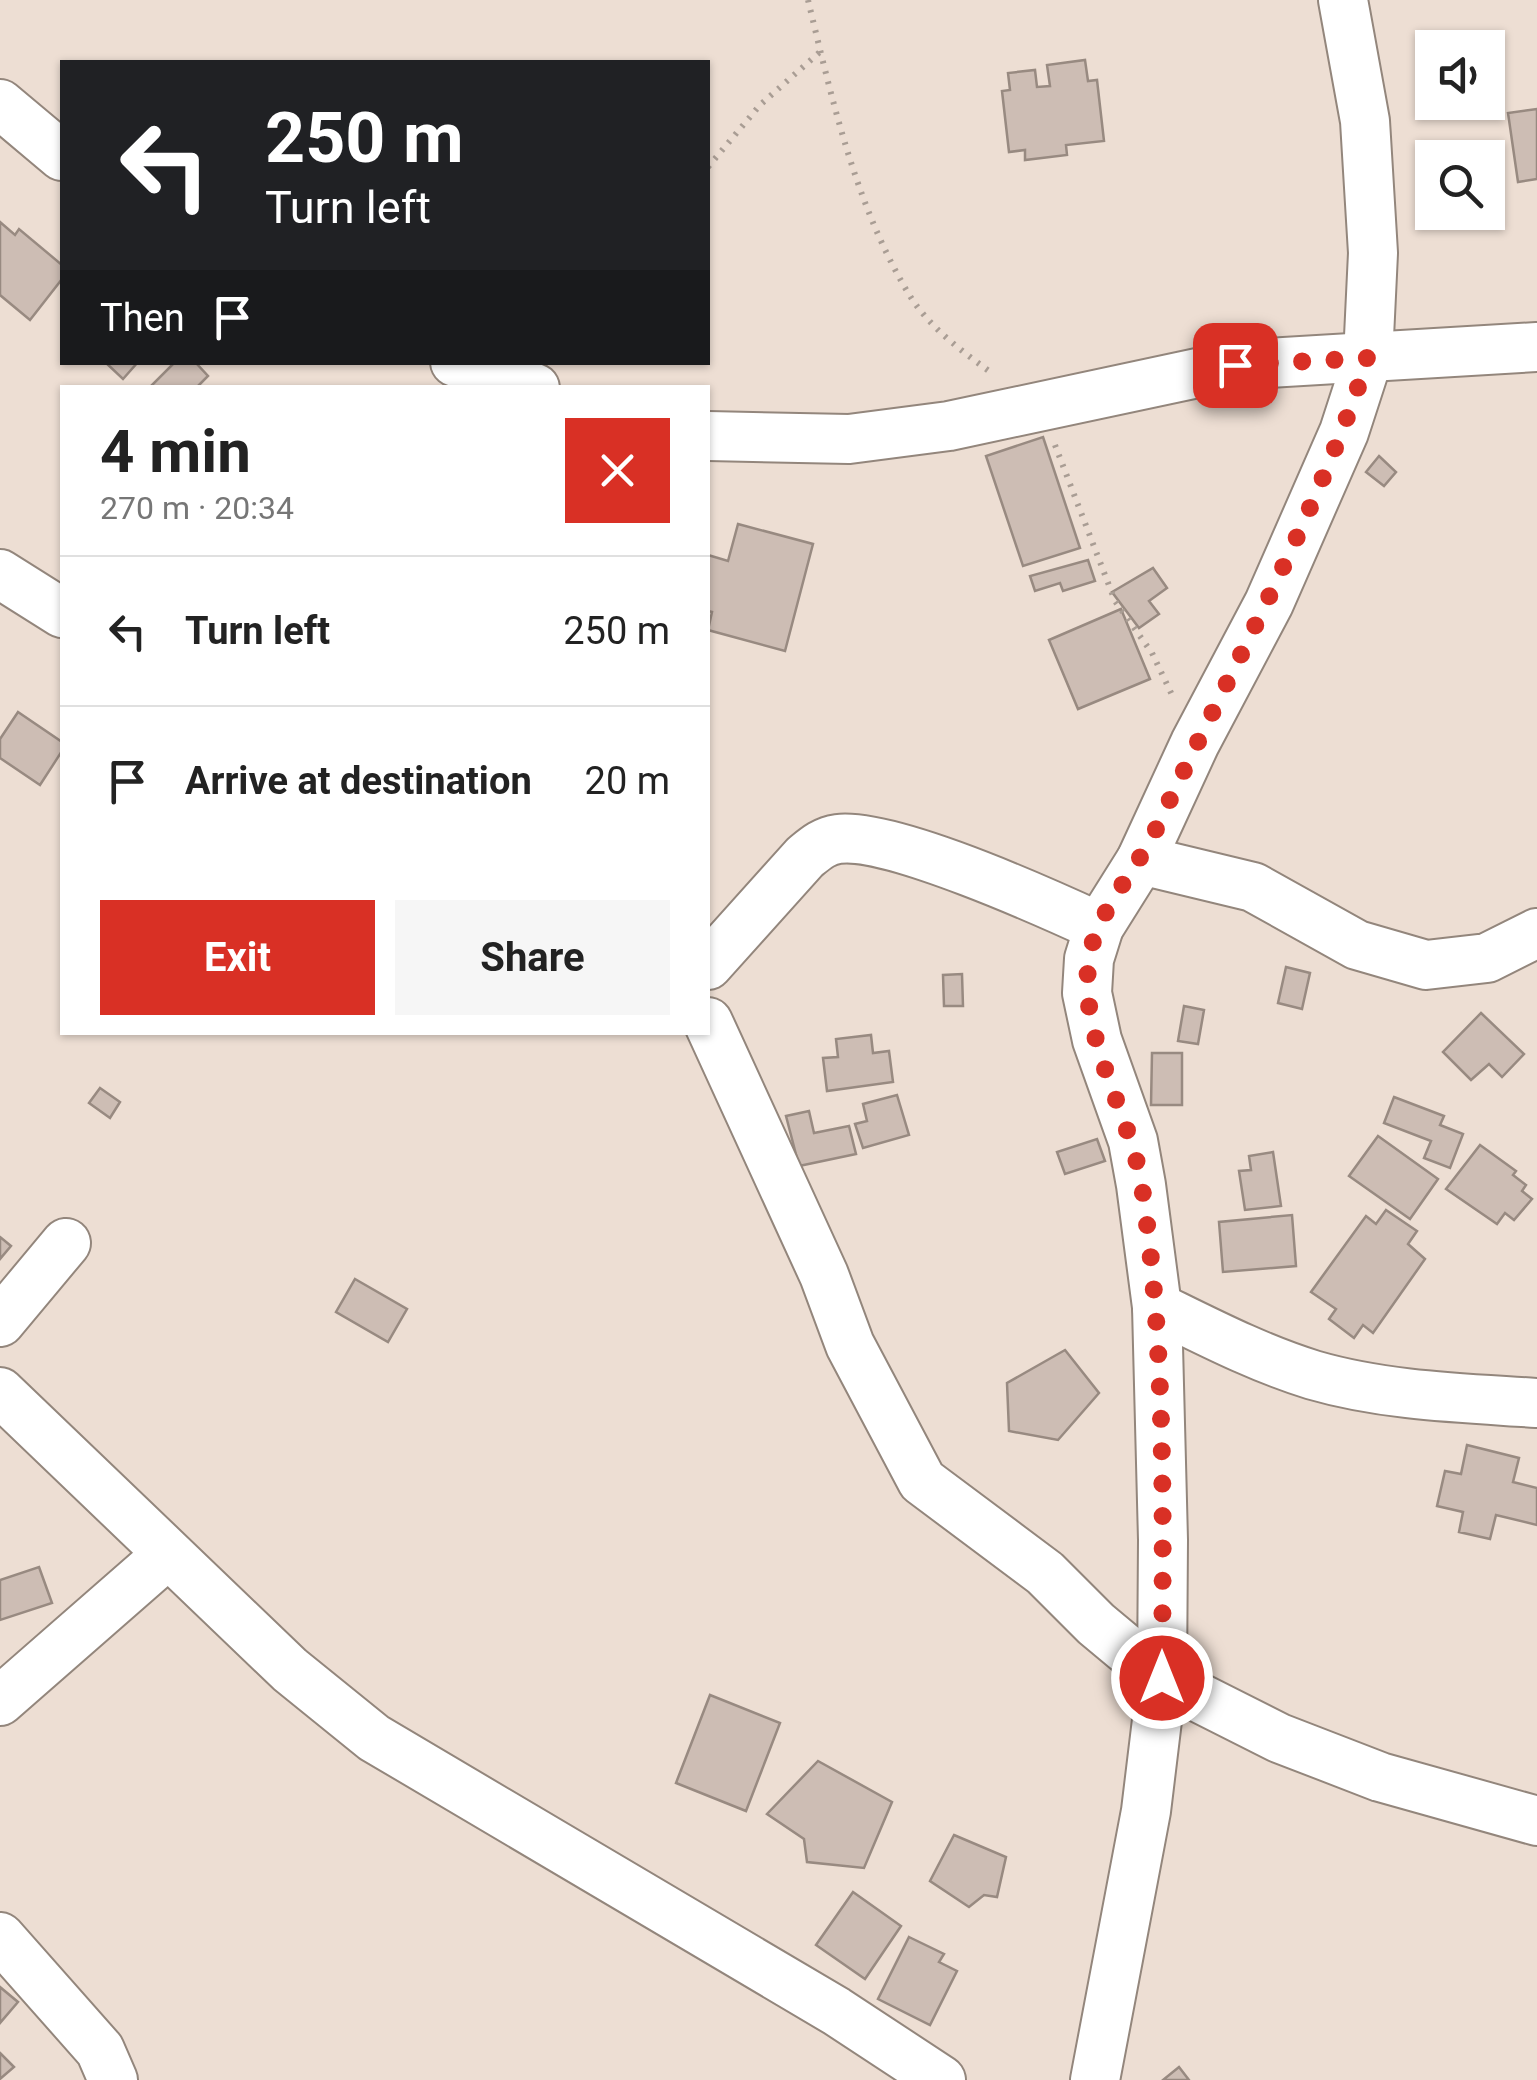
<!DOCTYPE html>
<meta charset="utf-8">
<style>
:root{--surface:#fff;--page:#f6f6f6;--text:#222;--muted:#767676;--line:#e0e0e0;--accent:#d93025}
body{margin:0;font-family:Roboto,sans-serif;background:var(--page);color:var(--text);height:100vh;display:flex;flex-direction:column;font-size:38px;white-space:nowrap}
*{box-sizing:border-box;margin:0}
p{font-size:32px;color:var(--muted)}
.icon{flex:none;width:55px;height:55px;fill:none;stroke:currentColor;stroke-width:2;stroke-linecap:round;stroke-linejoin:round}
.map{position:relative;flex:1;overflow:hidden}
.side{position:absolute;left:60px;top:385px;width:650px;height:650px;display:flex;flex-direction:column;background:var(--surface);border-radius:0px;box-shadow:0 2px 8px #0004}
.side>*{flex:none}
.top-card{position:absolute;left:60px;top:60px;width:650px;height:305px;border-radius:0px;box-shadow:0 2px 8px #0004;background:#202124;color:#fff;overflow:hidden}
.controls{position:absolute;left:1415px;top:30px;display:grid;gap:20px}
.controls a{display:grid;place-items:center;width:90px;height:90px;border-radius:0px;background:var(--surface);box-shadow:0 2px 8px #0004;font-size:50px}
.pin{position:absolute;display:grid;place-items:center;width:85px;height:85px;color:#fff;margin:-42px;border-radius:20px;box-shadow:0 5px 15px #0006}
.me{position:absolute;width:110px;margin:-55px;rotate:0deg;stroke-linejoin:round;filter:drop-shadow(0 0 8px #0008)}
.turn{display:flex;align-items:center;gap:35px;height:210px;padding:0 40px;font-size:45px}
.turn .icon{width:130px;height:130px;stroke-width:2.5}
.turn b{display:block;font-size:70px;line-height:85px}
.then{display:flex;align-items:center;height:95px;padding:0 40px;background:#0003;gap:20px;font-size:38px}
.round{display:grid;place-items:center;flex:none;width:105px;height:105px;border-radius:0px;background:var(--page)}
.headline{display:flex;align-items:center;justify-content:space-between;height:170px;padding:0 40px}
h1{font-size:60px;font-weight:700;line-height:75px}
.action{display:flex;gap:20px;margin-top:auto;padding:20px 40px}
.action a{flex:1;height:115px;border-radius:0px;background:var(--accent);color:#fff;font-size:40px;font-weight:700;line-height:115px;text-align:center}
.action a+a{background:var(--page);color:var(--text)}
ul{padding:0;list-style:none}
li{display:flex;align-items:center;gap:30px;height:150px;padding:0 40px;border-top:2px solid var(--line)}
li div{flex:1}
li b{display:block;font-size:38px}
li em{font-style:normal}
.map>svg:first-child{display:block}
.building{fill:#cdbdb4;stroke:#988a81;stroke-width:2.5}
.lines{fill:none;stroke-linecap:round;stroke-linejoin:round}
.minor-casing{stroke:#93867c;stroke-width:52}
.path{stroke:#a99d94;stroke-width:6;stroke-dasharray:2.5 8;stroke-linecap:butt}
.minor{stroke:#fff;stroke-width:48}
.route{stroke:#d93025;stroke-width:18;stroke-dasharray:0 32.4}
</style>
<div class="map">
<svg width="1537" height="2080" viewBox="0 0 1537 2080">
<rect width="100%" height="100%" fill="#edded3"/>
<!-- building -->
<g class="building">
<polygon points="1085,60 1088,81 1097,80 1104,141 1066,145 1067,155 1025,160 1025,150 1009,152 1002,91 1010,90 1008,73 1035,70 1037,87 1050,86 1047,65"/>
<polygon points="1537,109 1537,179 1518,182 1508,113"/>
<polygon points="0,222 15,235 19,229 62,265 62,279 30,320 0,295"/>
<polygon points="105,362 138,362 123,379"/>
<polygon points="175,362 195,362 208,376 199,385 201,388 149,388"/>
<polygon points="1043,437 1080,548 1023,566 986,456"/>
<polygon points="1379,456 1396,472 1384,486 1366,472"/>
<polygon points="738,524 813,544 785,651 708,630 712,612 708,611 708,555 728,561"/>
<polygon points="1088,560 1095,581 1063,591 1060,583 1035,591 1030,576"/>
<polygon points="1153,568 1167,588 1149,601 1159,614 1139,628 1112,592"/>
<polygon points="1121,609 1150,679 1078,709 1049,640"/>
<polygon points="18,712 62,742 62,751 40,785 0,758 0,739"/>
<polygon points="1286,967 1310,973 1302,1009 1278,1003"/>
<polygon points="962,974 963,1006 944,1006 943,975"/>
<polygon points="1184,1006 1204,1010 1198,1044 1178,1041"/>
<polygon points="1481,1013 1524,1054 1502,1077 1489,1064 1471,1080 1443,1052"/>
<polygon points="871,1035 873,1053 889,1051 893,1082 827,1091 823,1058 838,1057 836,1039"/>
<polygon points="1152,1053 1182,1053 1182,1105 1151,1105"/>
<polygon points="100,1088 120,1102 110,1118 89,1103"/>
<polygon points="897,1095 909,1135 863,1148 855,1124 867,1121 863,1104"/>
<polygon points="1394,1097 1444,1116 1440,1125 1463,1134 1450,1168 1424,1158 1431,1141 1384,1123"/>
<polygon points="809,1111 814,1133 849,1126 856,1154 799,1166 786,1116"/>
<polygon points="1378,1136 1438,1179 1410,1219 1349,1176"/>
<polygon points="1097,1139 1105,1161 1065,1174 1057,1152"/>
<polygon points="1480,1145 1516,1171 1513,1175 1526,1185 1522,1191 1532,1199 1514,1220 1505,1213 1497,1224 1446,1189"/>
<polygon points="1273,1152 1281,1206 1245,1210 1239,1171 1251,1170 1249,1156"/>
<polygon points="1386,1210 1417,1231 1408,1244 1425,1259 1373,1333 1363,1325 1354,1338 1329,1319 1336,1309 1311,1292 1366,1216 1376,1224"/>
<polygon points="1292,1215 1296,1266 1223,1272 1219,1222"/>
<polygon points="0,1237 11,1246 0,1259"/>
<polygon points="355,1279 407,1309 388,1342 336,1312"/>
<polygon points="1065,1350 1099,1393 1058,1440 1009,1431 1007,1383"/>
<polygon points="1467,1445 1519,1458 1513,1482 1537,1488 1537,1525 1496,1515 1490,1539 1459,1532 1463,1512 1437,1506 1445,1471 1461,1474"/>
<polygon points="39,1567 52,1603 0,1620 0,1580"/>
<polygon points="710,1695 780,1723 746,1811 676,1783"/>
<polygon points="818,1761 892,1802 864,1868 807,1862 804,1839 767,1814"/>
<polygon points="954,1835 1006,1857 997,1897 984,1895 969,1907 930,1881"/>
<polygon points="853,1892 901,1926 865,1979 816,1945"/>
<polygon points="909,1937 944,1954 939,1962 957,1971 930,2025 878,1999"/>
<polygon points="0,1987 18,2002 0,2023"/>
<polygon points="0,2053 14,2067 0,2079"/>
<polygon points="1179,2067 1189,2080 1163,2080"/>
</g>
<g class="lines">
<!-- minor casing -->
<g class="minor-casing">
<g id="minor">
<polyline points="0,104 62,156"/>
<polyline points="455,362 535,388"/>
<polyline points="708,436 849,439 949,426 1235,365 1537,347"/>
<polyline points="0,574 62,613"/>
<polyline points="1141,860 1253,887 1357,945 1426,965 1487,958 1537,933"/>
<path d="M 708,965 L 805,857 C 816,848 824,841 838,839 C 890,832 1047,903 1099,927"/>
<polyline points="708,1022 824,1275 850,1345 922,1481 1045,1573 1096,1624 1162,1679 1279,1738 1380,1777 1537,1821"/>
<path d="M 1157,1307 C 1208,1332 1258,1358 1313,1375 C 1385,1396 1463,1398 1537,1403"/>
<polyline points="0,1322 66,1243"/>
<polyline points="0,1392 290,1670 374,1738 836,2011 941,2080"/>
<polyline points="0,1701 168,1554"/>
<polyline points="0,1937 100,2050 113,2080"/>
<polyline points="1095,2080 1146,1811 1162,1679 1163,1540 1157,1307 1141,1185 1133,1141 1097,1040 1087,993 1089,959 1099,927 1141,860 1195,743 1269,603 1344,432 1368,358 1373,253 1365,121 1343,0"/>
</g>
</g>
<!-- path -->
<g class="path">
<path d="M 808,0 C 832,99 856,208 910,296 C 930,328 963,352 993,374"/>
<polyline points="708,167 760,105 821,51"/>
<polyline points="1055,445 1115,601 1152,653 1174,699"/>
</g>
<!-- minor -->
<use href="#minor" class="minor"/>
</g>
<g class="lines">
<!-- route -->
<path class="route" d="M 1162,1678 C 1163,1515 1166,1350 1142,1187 C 1130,1110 1075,1034 1090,953 C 1099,909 1138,868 1157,827 C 1230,671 1314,522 1368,358 L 1235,365"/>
</g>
</svg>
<div class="controls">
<a><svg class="icon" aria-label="sound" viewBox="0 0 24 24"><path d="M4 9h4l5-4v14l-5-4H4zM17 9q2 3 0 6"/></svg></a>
<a><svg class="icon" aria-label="search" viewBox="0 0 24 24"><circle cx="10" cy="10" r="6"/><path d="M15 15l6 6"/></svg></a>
</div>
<div class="pin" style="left:1235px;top:365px;background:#d93025"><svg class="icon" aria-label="arrive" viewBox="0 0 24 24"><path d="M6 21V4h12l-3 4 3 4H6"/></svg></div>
<svg class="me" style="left:1162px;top:1678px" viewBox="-20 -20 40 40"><circle r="17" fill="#d93025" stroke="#fff" stroke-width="3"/><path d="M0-11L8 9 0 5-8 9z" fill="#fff"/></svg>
<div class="top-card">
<div class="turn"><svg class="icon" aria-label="left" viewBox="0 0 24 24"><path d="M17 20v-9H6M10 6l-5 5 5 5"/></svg><div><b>250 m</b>Turn left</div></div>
<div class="then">Then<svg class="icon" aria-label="arrive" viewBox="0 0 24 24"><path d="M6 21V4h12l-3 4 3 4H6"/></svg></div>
</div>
<section class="side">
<div class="headline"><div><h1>4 min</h1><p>270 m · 20:34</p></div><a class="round" style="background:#d93025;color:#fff"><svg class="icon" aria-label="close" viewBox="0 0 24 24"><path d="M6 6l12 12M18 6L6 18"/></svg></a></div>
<ul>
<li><svg class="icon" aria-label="left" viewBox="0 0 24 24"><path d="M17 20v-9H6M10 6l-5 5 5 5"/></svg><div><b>Turn left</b></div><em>250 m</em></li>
<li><svg class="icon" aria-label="arrive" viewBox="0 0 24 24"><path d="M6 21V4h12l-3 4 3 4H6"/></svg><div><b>Arrive at destination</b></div><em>20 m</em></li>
</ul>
<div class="action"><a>Exit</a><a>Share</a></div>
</section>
</div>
